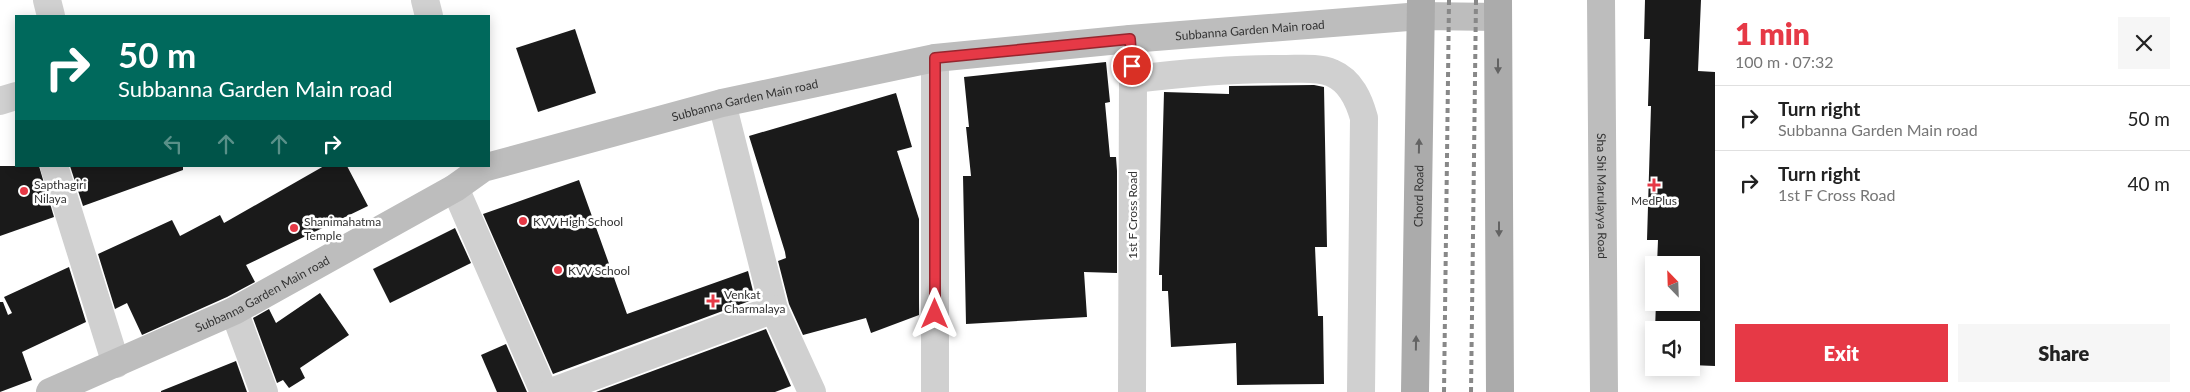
<!DOCTYPE html>
<meta charset="utf-8">
<style>
:root{--surface:#fff;--page:#f6f6f6;--text:#222;--muted:#767676;--line:#e0e0e0;--accent:#e63946}
body{margin:0;font-family:Lato,sans-serif;background:var(--page);color:var(--text);height:100vh;display:flex;flex-direction:column;font-size:19px;white-space:nowrap}
*{box-sizing:border-box;margin:0}
p{font-size:16px;color:var(--muted)}
.icon{flex:none;width:28px;height:28px;fill:none;stroke:currentColor;stroke-width:2;stroke-linecap:round;stroke-linejoin:round}
.map{position:relative;flex:1;overflow:hidden}
.sheet{display:flex;flex-direction:column;background:var(--surface);width:475px}
.sheet>*{flex:none}
.hud{position:absolute;left:15px;top:15px;width:475px;height:152px;border-radius:0px;box-shadow:0 2px 12px #0003;background:#00695c;color:#fff;overflow:hidden}
.needle{width:32px;rotate:337deg}
.fabs{position:absolute;left:1645px;top:256px;display:grid;gap:10px}
.fabs a{display:grid;place-items:center;width:55px;height:55px;border-radius:0px;background:var(--surface);box-shadow:0 2px 12px #0003;font-size:25px}
.pin{position:absolute;display:grid;place-items:center;width:42px;height:42px;color:#fff;margin:-21px;border:2px solid #fff;border-radius:50%;box-shadow:0 1px 5px #0007}
.me{position:absolute;width:55px;margin:-28px;rotate:0deg;stroke-linejoin:round;filter:drop-shadow(0 0 4px #0008)}
.turn{display:flex;align-items:center;gap:18px;height:105px;padding:0 20px;font-size:22px}
.turn .icon{width:65px;height:65px;stroke-width:2.5}
.turn b{display:block;font-size:35px;line-height:42px}
.lanes{display:flex;align-items:center;height:48px;padding:0 20px;background:#0003;justify-content:center;gap:25px;direction:ltr}
.lanes .off{opacity:.35}
.round{display:grid;place-items:center;flex:none;width:52px;height:52px;border-radius:0px;background:var(--page)}
.summary{display:flex;align-items:center;justify-content:space-between;height:85px;padding:0 20px}
h1{font-size:30px;font-weight:800;line-height:38px;color:var(--accent)}
.button{display:flex;gap:10px;margin-top:auto;padding:10px 20px}
.button a{flex:1;height:58px;border-radius:0px;background:var(--accent);color:#fff;font-size:20px;font-weight:800;line-height:58px;text-align:center}
.button a+a{background:var(--page);color:var(--text)}
ul{padding:0;list-style:none}
li{display:flex;align-items:center;gap:15px;height:65px;padding:0 20px;border-top:1px solid var(--line)}
li div{flex:1}
li b{display:block;font-size:19px}
li em{font-style:normal}
main{display:flex;flex:1;min-height:0}
.map>svg:first-child{display:block}
.building{fill:#1a1a1a}
.lines{fill:none;stroke-linecap:round;stroke-linejoin:round}
.street{stroke:#d0d0d0;stroke-width:28}
.secondary{stroke:#bdbdbd;stroke-width:28}
.primary{stroke:#ababab;stroke-width:28}
.rail{stroke:#888;stroke-width:4;stroke-dasharray:5 4;stroke-linecap:butt}
.oneway{fill:#636363}
.route-casing{stroke:#96252e;stroke-width:12}
.route{stroke:#e63946;stroke-width:9}
.poi-dot{fill:#e63946;stroke:#fff;stroke-width:2}
.labels{text-anchor:middle;dominant-baseline:central;stroke-width:5;stroke-linejoin:round;paint-order:stroke}
.street-label{font-size:12px;fill:#333;stroke:#fff}
.poi-label{font-size:12px;fill:#333;stroke:#fff;text-anchor:start}
</style>
<main>
<div class="map">
<svg width="1715" height="392" viewBox="0 0 1715 392">
<rect width="100%" height="100%" fill="#fff"/>
<!-- building -->
<g class="building">
<polygon points="1645,0 1701,0 1698,71 1715,72 1715,366 1691,365 1691,330 1655,330 1656,302 1691,302 1691,265 1657,265 1658,240 1647,240 1651,106 1648,106 1650,39 1644,39"/>
<polygon points="575,29 596,93 538,112 516,48"/>
<polygon points="1106,62 1110,102 1105,103 1110,157 1116,157 1117,171 1117,273 1084,272 1087,317 966,324 963,176 971,176 966,127 969,127 964,77"/>
<polygon points="1314,85 1324,87 1327,247 1315,247 1318,316 1323,316 1324,384 1237,385 1236,343 1171,347 1168,291 1162,291 1162,275 1159,275 1164,92 1229,94 1229,86"/>
<polygon points="896,93 912,147 897,151 919,219 919,315 871,333 866,318 803,335 789,304 778,261 786,258 785,252 749,136"/>
<polygon points="0,166 39,166 54,217 0,236"/>
<polygon points="70,166 183,166 183,170 83,206"/>
<polygon points="324,166 347,166 368,206 246,265 255,282 227,297 142,335 127,303 115,309 98,254 172,220 180,236 220,215 224,223"/>
<polygon points="579,180 627,314 748,271 755,299 553,374 483,214"/>
<polygon points="455,228 471,263 390,303 373,269"/>
<polygon points="69,267 86,322 22,352 32,380 0,392 0,302 3,302 8,315 12,313 4,297"/>
<polygon points="320,293 349,335 300,368 305,378 289,388 283,380 277,383 253,318 269,309 276,323"/>
<polygon points="766,329 791,386 775,392 596,392"/>
<polygon points="506,344 527,392 497,392 481,355"/>
<polygon points="236,361 247,392 161,392 161,391"/>
</g>
<g class="lines">
<!-- street -->
<g class="street">
<polyline points="47,0 51,16"/>
<polyline points="425,0 429,16"/>
<polyline points="1130,39 1133,79 1132,392"/>
<path d="M 1133,79 C 1184,73 1235,68 1286,69 C 1300,69 1319,67 1332,73 C 1351,81 1359,100 1364,118 L 1361,392"/>
<polyline points="0,101 16,96"/>
<polyline points="722,103 774,309"/>
<polyline points="54,166 116,364"/>
<polyline points="455,188 544,392"/>
<polyline points="234,311 264,392"/>
<polyline points="551,392 774,309 812,392"/>
<polyline points="935,392 935,58"/>
</g>
<!-- secondary -->
<g class="secondary">
<path id="s1" d="M 1601,0 L 1604,392"/>
<path id="s2" d="M 50,392 L 234,311 L 455,188 L 483,168 L 722,103 L 935,58 L 1130,39 L 1421,16 L 1498,17"/>
</g>
<!-- primary -->
<g class="primary">
<polyline points="1498,0 1500,392"/>
<path id="s3" d="M 1415,392 L 1421,0"/>
</g>
<!-- rail -->
<g class="rail">
<polyline points="1444,392 1449,0"/>
<polyline points="1471,392 1476,0"/>
</g>
</g>
<!-- one-way arrows -->
<defs><path id="oneway-solid" d="M-6-.8H1V-3.2L6.5 0L1 3.2V.8H-6Z" transform="scale(1.25)"/></defs>
<g class="oneway">
<use href="#oneway-solid" transform="translate(1498 66) rotate(90)"/>
<use href="#oneway-solid" transform="translate(1419 146) rotate(-89)"/>
<use href="#oneway-solid" transform="translate(1499 229) rotate(90)"/>
<use href="#oneway-solid" transform="translate(1416 343) rotate(-89)"/>
</g>
<g class="lines">
<!-- route casing -->
<g class="route-casing">
<polyline id="route" points="935,314 935,58 1130,39 1132,66"/>
</g>
<!-- route -->
<use href="#route" class="route"/>
</g>
<!-- markers -->
<g class="poi-dot">
<path d="M1651.5 177.5h5v5h5v5h-5v5h-5v-5h-5v-5h5z"/>
<circle cx="24" cy="191" r="5"/>
<circle cx="523" cy="221" r="5"/>
<circle cx="294" cy="228" r="5"/>
<circle cx="558" cy="270" r="5"/>
<path d="M710.5 293.5h5v5h5v5h-5v5h-5v-5h-5v-5h5z"/>
</g>
<g class="labels">
<!-- street labels -->
<g class="street-label">
<text stroke="none"><textPath href="#s2" startOffset="1270">Subbanna Garden Main road</textPath></text>
<text stroke="none"><textPath href="#s2" startOffset="759">Subbanna Garden Main road</textPath></text>
<text stroke="none"><textPath href="#s3" startOffset="196">Chord Road</textPath></text>
<text stroke="none"><textPath href="#s1" startOffset="196">Sha Shi Marulayya Road</textPath></text>
<text transform="translate(1132 215) rotate(-90)">1st F Cross Road</text>
<text stroke="none"><textPath href="#s2" startOffset="234">Subbanna Garden Main road</textPath></text>
</g>
<!-- poi labels -->
<g class="poi-label">
<text x="34" y="184">Sapthagiri<tspan x="34" dy="14">Nilaya</tspan></text>
<text x="1654" y="200" text-anchor="middle">MedPlus</text>
<text x="304" y="221">Shanimahatma<tspan x="304" dy="14">Temple</tspan></text>
<text x="533" y="221">KVV High School</text>
<text x="568" y="270">KVV School</text>
<text x="724" y="294">Venkat<tspan x="724" dy="14">Charmalaya</tspan></text>
</g>
</g>
</svg>
<div class="fabs">
<a><svg class="needle" viewBox="-14 -14 28 28"><path d="M0-13l5 13h-10z" fill="#e53935"/><path d="M0 13l5-13h-10z" fill="#767676"/></svg></a>
<a><svg class="icon" aria-label="sound" viewBox="0 0 24 24"><path d="M4 9h4l5-4v14l-5-4H4zM17 9q2 3 0 6"/></svg></a>
</div>
<div class="pin" style="left:1132px;top:66px;background:#d93025"><svg class="icon" aria-label="arrive" viewBox="0 0 24 24"><path d="M6 21V4h12l-3 4 3 4H6"/></svg></div>
<svg class="me" style="left:935px;top:314px" viewBox="-20 -20 40 40"><path d="M0-17L14 15 0 8-14 15z" fill="#e63946" stroke="#fff" stroke-width="4"/></svg>
<div class="hud">
<div class="turn"><svg class="icon" aria-label="right" viewBox="0 0 24 24"><path d="M7 20v-9h11M14 6l5 5-5 5"/></svg><div><b>50 m</b>Subbanna Garden Main road</div></div>
<div class="lanes"><svg class="icon off" aria-label="left" viewBox="0 0 24 24"><path d="M17 20v-9H6M10 6l-5 5 5 5"/></svg><svg class="icon off" aria-label="ahead" viewBox="0 0 24 24"><path d="M12 20V5M6 11l6-6 6 6"/></svg><svg class="icon off" aria-label="ahead" viewBox="0 0 24 24"><path d="M12 20V5M6 11l6-6 6 6"/></svg><svg class="icon" aria-label="right" viewBox="0 0 24 24"><path d="M7 20v-9h11M14 6l5 5-5 5"/></svg></div>
</div>
</div>
<section class="sheet">
<div class="summary"><div><h1>1 min</h1><p>100 m · 07:32</p></div><a class="round"><svg class="icon" aria-label="close" viewBox="0 0 24 24"><path d="M6 6l12 12M18 6L6 18"/></svg></a></div>
<ul>
<li><svg class="icon" aria-label="right" viewBox="0 0 24 24"><path d="M7 20v-9h11M14 6l5 5-5 5"/></svg><div><b>Turn right</b><p>Subbanna Garden Main road</p></div><em>50 m</em></li>
<li><svg class="icon" aria-label="right" viewBox="0 0 24 24"><path d="M7 20v-9h11M14 6l5 5-5 5"/></svg><div><b>Turn right</b><p>1st F Cross Road</p></div><em>40 m</em></li>
</ul>
<div class="button"><a>Exit</a><a>Share</a></div>
</section>
</main>
